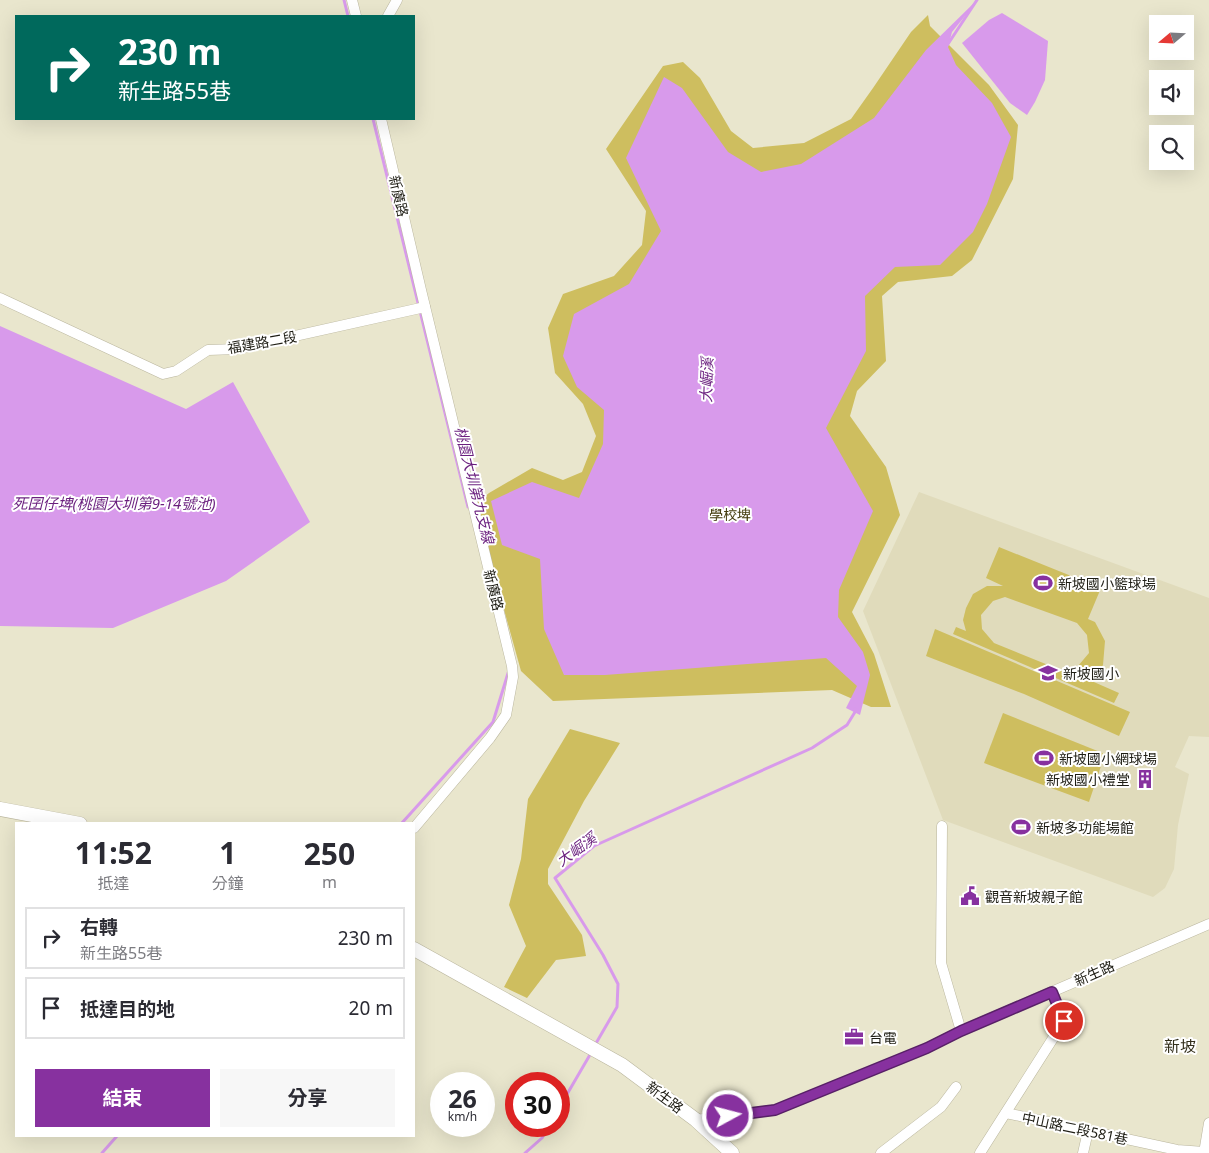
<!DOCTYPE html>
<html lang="zh-TW">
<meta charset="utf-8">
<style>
:root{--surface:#fff;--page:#f7f7f7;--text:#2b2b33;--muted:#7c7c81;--line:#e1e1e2;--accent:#87319f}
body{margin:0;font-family:"Noto Sans","Noto Sans TC",sans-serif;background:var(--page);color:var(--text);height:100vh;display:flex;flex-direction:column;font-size:19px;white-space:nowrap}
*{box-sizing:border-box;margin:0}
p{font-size:16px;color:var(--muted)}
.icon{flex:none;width:28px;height:28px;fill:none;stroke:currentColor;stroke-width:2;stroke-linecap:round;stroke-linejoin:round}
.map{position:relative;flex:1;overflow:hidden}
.details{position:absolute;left:15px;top:822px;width:400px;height:315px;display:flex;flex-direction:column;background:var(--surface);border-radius:0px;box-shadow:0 5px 20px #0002}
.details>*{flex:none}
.top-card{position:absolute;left:15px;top:15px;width:400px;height:105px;border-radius:0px;box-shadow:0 5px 20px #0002;background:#00695c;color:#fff;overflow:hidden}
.needle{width:32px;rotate:251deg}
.buttons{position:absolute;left:1149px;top:15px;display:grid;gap:10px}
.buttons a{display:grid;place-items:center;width:45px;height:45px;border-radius:0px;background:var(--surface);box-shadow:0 5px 20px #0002;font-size:25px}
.speed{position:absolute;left:430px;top:1072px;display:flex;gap:10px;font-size:25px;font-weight:700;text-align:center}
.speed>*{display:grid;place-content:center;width:65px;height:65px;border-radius:50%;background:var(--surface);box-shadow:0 5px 20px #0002;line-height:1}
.speed small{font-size:12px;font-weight:400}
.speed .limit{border:8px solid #d22;background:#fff;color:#111}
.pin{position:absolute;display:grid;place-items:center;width:42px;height:42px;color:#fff;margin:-21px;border:2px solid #fff;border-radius:50%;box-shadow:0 1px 5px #0007}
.me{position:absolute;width:55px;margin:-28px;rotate:83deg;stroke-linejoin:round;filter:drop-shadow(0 0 4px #0008)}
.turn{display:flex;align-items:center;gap:18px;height:105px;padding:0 20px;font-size:22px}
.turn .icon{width:65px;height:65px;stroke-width:2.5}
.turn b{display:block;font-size:35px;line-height:42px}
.eta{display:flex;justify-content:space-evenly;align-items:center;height:85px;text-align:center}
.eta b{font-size:30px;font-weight:700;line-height:35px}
.action{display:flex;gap:10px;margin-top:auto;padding:10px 20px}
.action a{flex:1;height:58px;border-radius:0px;background:var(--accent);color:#fff;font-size:20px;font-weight:700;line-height:58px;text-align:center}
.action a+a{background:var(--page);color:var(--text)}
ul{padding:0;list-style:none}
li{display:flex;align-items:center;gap:15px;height:62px;margin:0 10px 8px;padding:0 10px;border:2px solid var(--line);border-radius:0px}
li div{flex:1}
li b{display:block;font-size:19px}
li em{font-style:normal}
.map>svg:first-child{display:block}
.built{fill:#e0dbbb}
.green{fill:#cebe5f;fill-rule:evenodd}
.water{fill:#d89aeb}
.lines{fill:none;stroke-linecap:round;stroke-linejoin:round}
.stream{stroke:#d89aeb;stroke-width:3}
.minor-casing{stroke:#bab69e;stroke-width:11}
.tertiary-casing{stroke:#bab69e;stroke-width:15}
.minor{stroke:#fff;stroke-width:10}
.tertiary{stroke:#fff;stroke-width:14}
.route-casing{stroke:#582067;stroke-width:12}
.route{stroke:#87319f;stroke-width:9}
.labels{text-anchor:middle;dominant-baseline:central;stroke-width:4;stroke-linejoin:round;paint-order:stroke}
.street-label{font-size:14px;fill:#1e1d14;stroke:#fff}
.park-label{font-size:14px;fill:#433b0d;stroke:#fff}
.poi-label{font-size:14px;fill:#1e1d14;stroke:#fff;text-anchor:start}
.water-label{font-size:15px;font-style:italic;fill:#6a1f7e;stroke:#fff}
.quarter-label{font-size:16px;fill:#332f1b;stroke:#fff}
</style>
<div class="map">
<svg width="1209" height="1153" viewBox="0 0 1209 1153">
<rect width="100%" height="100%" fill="#e9e6cd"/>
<!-- built -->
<polygon class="built" points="919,492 1209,598 1209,737 1189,736 1175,767 1189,774 1178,825 1174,869 1165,888 1153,897 943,820 863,611"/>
<!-- green -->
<g class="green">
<polygon points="928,15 930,26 989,85 1018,125 1013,179 972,260 952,276 898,282 882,296 886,361 857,391 850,416 886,467 900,515 852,612 874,654 891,707 871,707 832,690 553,701 521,671 475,505 489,493 532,468 563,480 582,472 596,436 583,404 555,373 548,328 563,294 614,276 642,245 646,211 606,149 663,66 683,62 700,78 731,131 753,148 804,143 851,119 873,88 911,32"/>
<path d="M 999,547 L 1101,588 L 1088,619 L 1095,622 L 1105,641 L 1103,665 L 1097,674 L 1087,679 L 1119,693 L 1114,703 L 953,634 L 956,627 L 966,631 L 963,620 L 966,608 L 973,594 L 987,586 L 1003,586 L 986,578 ZM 1005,597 L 1077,623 L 1087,635 L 1089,653 L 1078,666 L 1063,671 L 994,643 L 982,629 L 981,615 L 993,601 Z"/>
<polygon points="935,629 1130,712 1119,736 1024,694 926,656"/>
<polygon points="1003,713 1105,754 1089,802 984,763"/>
<polygon points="570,729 620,743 584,801 548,869 548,884 582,935 586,956 556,960 527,998 504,987 526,946 509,905 521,859 528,799"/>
</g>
<!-- water -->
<g class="water">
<polygon points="977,0 978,0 952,32 948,47 956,65 992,103 1011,137 987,204 973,232 940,265 895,267 865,296 866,351 826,428 873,511 839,590 838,617 863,652 870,675 860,715 846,708 857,686 826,658 605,675 564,675 544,629 540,559 502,545 491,501 532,482 579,498 603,444 604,410 577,387 563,356 574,314 629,284 661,231 626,158 664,77 682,88 728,152 761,172 801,164 874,118 926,50"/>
<polygon points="1002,13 1048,41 1045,80 1035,102 1027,115 1010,103 962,43 989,20"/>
<polygon points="0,326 186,409 233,382 310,522 226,581 113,628 0,626"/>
</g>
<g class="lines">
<!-- stream -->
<g class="stream">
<polyline points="344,0 348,16"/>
<polyline points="946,47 977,0"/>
<polyline points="373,119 468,507"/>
<polyline points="401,824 493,722 509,670"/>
<polyline points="595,1045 617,1007 618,984 603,955 555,878 594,846 812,748 847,725 855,712 855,709"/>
<polyline points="559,1108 591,1053"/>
<polyline points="102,1153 117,1136"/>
<polyline points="525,1153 542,1138 548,1126"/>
</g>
<!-- minor casing -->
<g class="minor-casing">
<g id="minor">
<polyline points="352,0 356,16"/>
<polyline points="388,16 397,0"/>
<polyline points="381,119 421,290 512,666 513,677 506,715 490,738 414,828"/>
<polyline points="0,298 163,374 176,371 208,350 237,349 425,307"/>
<polyline points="942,826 941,963 961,1031"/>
<polyline points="1006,1113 1177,1150 1204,1152"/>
<polyline points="696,1120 775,1110 927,1048 961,1031 1209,924"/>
<polyline points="881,1153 941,1107 956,1087"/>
<polyline points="980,1153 1064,1021 1052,992"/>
<polyline points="1083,1153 1088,1131"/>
<polyline points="1204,1153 1209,1123"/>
</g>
</g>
<!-- tertiary casing -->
<g class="tertiary-casing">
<g id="tertiary">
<polyline points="0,809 80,824"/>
<polyline points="414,949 622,1065 696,1120 732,1153"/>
</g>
</g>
<!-- minor -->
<use href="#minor" class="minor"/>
<!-- tertiary -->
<use href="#tertiary" class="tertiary"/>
</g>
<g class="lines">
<!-- route casing -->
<g class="route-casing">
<polyline id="route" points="728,1116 775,1110 927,1048 961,1031 1052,992 1064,1021"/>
</g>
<!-- route -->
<use href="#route" class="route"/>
</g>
<!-- icons -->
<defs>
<g id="stadium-bare" transform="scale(1.5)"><path d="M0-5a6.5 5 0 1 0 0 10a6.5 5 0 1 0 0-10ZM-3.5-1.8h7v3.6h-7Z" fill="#87319f" stroke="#fff" stroke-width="2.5" paint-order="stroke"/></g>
<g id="school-bare" transform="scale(1.5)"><path d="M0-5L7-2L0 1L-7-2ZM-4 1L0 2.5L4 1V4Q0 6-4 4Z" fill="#87319f" stroke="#fff" stroke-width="2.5" paint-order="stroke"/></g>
<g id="building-bare" transform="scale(1.5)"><path d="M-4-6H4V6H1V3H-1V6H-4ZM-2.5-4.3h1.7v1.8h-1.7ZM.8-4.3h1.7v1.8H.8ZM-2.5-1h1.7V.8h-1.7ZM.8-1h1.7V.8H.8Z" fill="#87319f" stroke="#fff" stroke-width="2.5" paint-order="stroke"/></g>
<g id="civic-bare" transform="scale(1.5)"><path d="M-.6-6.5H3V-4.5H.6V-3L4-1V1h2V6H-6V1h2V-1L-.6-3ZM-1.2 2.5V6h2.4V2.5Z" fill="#87319f" stroke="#fff" stroke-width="2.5" paint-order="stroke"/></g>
<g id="office-bare" transform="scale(1.5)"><path d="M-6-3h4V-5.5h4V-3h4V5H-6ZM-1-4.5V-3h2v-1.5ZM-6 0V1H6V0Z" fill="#87319f" stroke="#fff" stroke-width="2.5" paint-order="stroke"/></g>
</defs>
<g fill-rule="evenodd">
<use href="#stadium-bare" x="1043" y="583"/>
<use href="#school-bare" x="1048" y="673"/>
<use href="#stadium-bare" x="1044" y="758"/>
<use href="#building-bare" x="1145" y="779"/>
<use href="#stadium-bare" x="1021" y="827"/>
<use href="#civic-bare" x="970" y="896"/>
<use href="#office-bare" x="854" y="1037"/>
</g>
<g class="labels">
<!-- street labels -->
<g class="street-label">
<text transform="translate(399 196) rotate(77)">新廣路</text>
<text transform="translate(262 342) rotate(-10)">福建路二段</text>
<text transform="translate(494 590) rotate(76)">新廣路</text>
<text transform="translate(1094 973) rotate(-24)">新生路</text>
<text transform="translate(665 1097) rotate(37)">新生路</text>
<text transform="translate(1075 1128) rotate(12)">中山路二段581巷</text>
</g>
<!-- park labels -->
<g class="park-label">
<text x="730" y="514">學校埤</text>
</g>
<!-- poi labels -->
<g class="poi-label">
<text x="1058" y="583">新坡國小籃球場</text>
<text x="1063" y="673">新坡國小</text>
<text x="1059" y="758">新坡國小網球場</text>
<text x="1130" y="779" text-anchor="end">新坡國小禮堂</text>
<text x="1036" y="827">新坡多功能場館</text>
<text x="985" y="896">觀音新坡親子館</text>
<text x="869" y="1037">台電</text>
</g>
<!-- water labels -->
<g class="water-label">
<text transform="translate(706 380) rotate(-88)">大崛溪</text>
<text transform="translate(475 485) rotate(76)">桃園大圳第九支線</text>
<text x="114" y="503">死囝仔埤(桃園大圳第9-14號池)</text>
<text transform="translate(576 849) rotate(-36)">大崛溪</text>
</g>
<!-- quarter labels -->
<g class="quarter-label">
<text x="1180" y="1046">新坡</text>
</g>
</g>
</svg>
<div class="buttons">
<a><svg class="needle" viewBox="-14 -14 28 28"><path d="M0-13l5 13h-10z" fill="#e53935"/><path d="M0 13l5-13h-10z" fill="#7c7c81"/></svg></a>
<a><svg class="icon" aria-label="sound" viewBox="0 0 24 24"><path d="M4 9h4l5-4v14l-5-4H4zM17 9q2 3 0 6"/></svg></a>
<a><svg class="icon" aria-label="search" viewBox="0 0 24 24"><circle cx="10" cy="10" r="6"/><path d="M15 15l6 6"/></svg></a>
</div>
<div class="speed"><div>26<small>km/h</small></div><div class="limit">30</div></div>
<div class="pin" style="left:1064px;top:1021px;background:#d93025"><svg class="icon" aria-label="arrive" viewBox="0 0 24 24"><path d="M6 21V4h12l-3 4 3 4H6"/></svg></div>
<svg class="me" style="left:728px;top:1116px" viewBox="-20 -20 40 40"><circle r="17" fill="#87319f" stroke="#fff" stroke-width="3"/><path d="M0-11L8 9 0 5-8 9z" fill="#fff"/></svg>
<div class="top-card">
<div class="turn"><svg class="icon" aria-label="right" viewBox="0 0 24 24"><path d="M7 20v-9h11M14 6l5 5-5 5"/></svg><div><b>230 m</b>新生路55巷</div></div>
</div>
<section class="details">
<div class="eta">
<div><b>11:52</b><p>抵達</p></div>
<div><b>1</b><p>分鐘</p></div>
<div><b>250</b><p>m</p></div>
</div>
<ul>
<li><svg class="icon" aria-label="right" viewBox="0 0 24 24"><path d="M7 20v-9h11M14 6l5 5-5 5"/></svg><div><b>右轉</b><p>新生路55巷</p></div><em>230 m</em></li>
<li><svg class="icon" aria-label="arrive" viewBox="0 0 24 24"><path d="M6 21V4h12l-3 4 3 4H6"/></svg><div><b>抵達目的地</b></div><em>20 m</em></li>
</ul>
<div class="action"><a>結束</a><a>分享</a></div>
</section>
</div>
